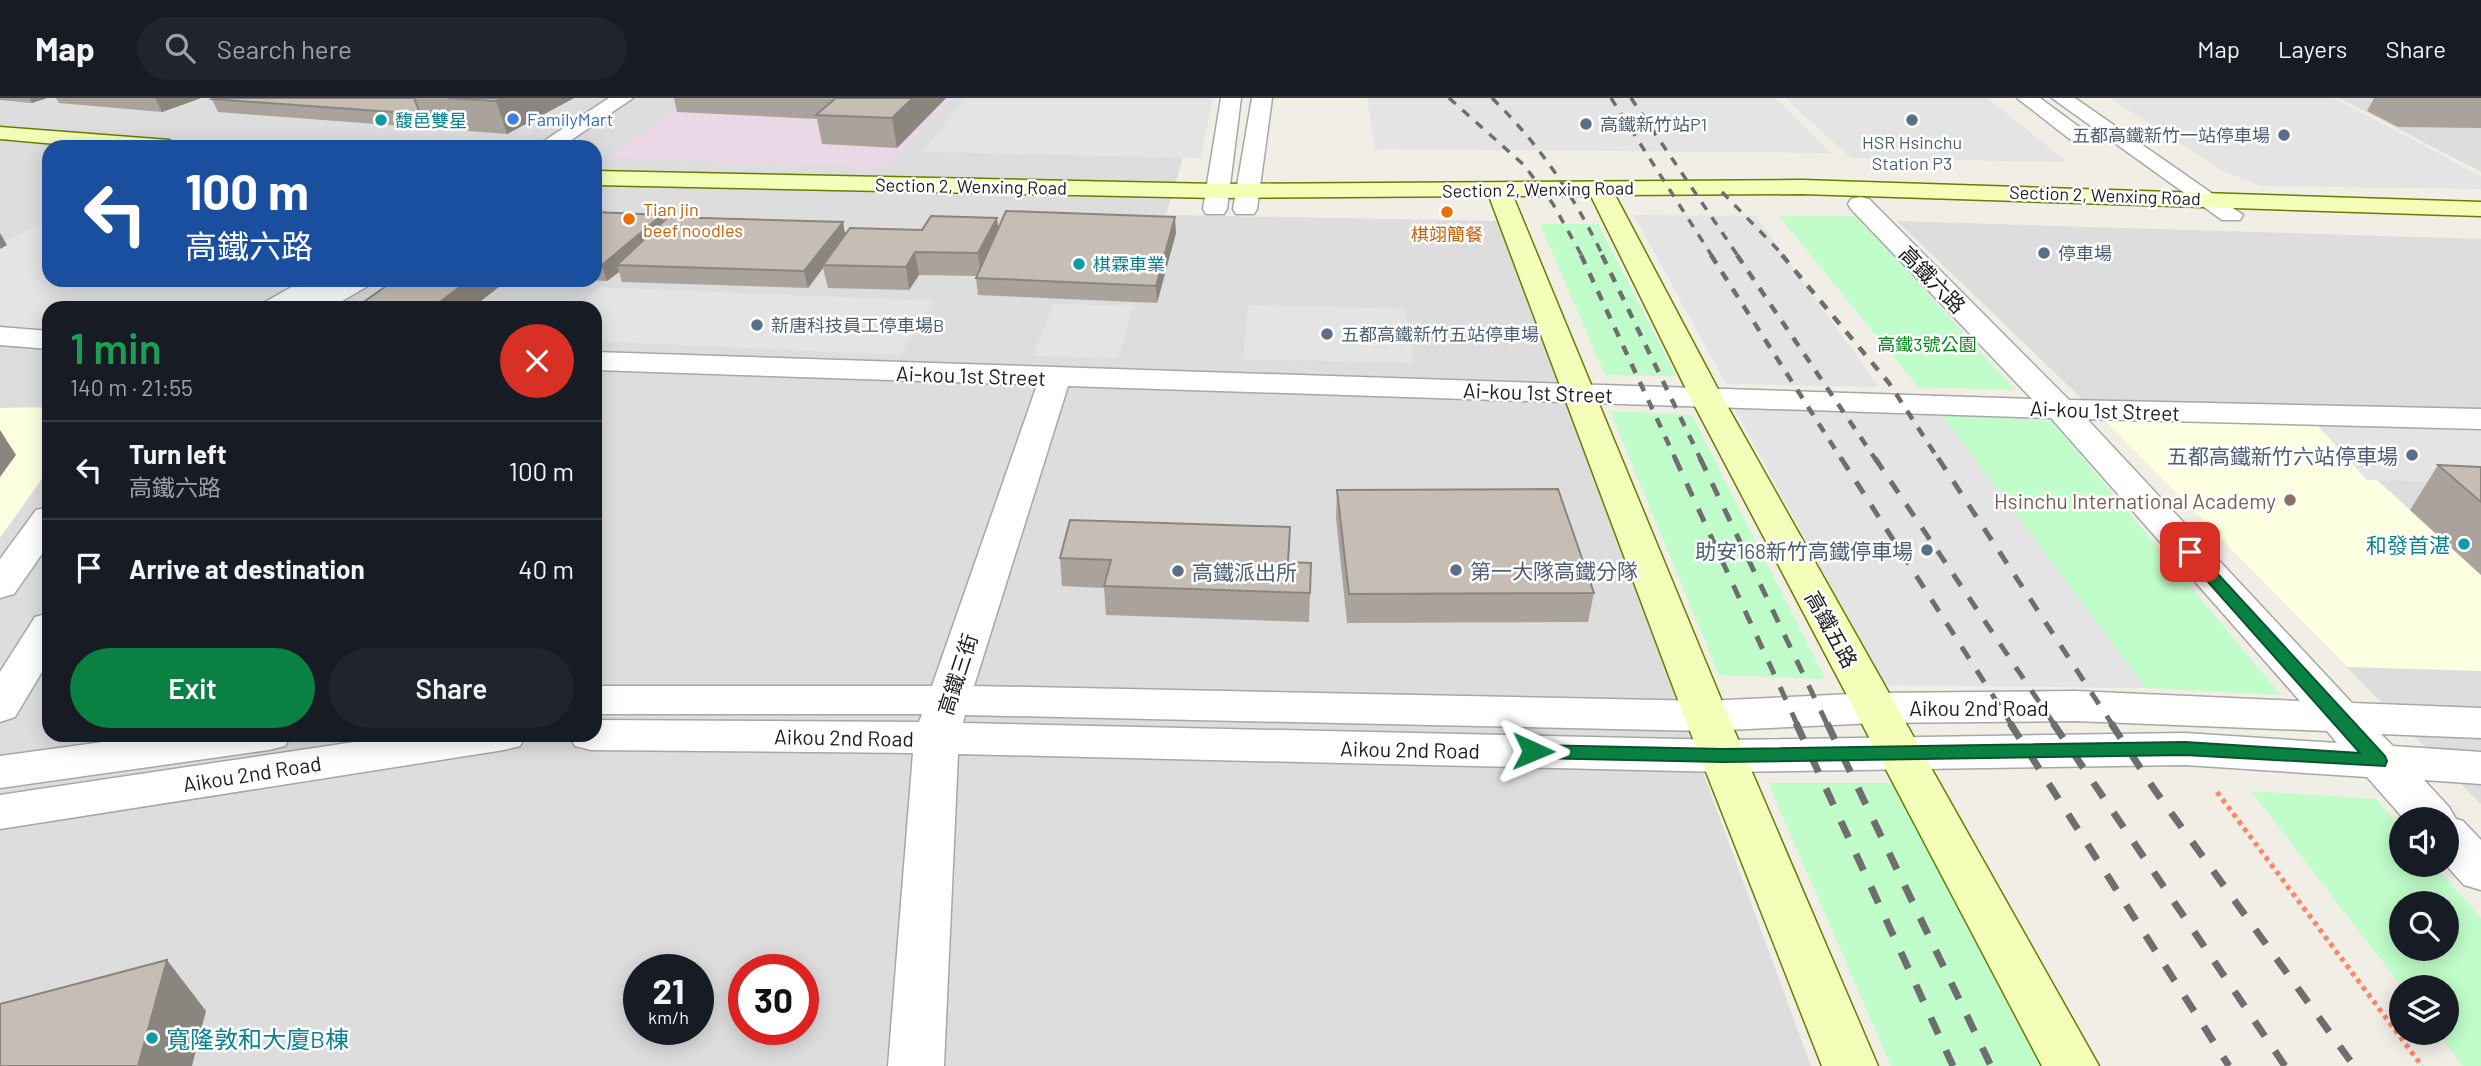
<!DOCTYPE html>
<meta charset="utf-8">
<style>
:root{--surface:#171b24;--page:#20242c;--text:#f1f3f6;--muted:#9ea1a6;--line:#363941;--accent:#0b8043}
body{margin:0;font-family:Barlow,"Noto Sans TC",sans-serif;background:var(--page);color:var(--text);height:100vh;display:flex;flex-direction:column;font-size:26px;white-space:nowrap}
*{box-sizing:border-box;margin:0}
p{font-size:23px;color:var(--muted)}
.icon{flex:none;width:38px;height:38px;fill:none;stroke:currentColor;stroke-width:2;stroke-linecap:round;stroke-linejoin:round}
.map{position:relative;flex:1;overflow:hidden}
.drawer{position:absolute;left:42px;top:203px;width:560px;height:441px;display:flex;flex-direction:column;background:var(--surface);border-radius:21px;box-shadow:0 4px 18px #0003}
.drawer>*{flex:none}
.top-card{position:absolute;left:42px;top:42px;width:560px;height:147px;border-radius:21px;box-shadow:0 4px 18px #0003;background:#1a4fa0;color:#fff;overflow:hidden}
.fabs{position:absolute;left:2389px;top:709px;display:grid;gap:14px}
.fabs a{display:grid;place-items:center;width:70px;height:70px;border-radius:50%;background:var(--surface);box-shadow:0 4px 18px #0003;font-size:35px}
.speed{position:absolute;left:623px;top:856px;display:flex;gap:14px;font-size:35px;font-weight:700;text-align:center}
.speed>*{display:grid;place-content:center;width:91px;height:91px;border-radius:50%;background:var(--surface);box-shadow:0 4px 18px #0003;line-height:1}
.speed small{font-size:18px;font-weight:400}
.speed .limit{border:10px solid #d22;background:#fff;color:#111}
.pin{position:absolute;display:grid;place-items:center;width:60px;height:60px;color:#fff;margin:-30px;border-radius:14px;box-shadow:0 4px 10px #0006}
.me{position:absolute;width:77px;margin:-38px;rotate:91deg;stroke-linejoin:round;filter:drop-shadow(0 0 5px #0008)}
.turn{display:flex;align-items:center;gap:24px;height:147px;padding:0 28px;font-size:32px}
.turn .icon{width:91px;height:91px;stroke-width:2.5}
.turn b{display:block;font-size:49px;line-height:60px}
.round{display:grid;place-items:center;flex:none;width:74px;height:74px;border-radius:37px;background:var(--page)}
.head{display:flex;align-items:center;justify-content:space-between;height:119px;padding:0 28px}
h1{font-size:42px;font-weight:600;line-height:52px;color:#1e9e55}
.action{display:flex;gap:14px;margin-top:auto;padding:14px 28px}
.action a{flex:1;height:80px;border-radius:42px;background:var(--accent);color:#fff;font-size:28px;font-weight:600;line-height:80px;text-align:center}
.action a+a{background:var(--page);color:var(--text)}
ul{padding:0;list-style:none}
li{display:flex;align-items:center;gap:21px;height:98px;padding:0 28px;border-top:2px solid var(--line)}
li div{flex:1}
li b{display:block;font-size:26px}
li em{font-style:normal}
header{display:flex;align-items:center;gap:42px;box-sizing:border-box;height:98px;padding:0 35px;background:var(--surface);border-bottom:2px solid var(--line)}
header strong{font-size:33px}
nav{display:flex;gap:38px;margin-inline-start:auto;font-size:24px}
.search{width:490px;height:63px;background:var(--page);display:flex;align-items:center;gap:18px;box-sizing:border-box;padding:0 24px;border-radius:38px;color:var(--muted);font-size:26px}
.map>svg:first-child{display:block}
.residential{fill:#dedddd;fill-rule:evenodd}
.industrial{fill:#ebd8e6}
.education{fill:#fdffe1}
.park{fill:#c1fdca;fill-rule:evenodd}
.parking{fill:#e4e4e4}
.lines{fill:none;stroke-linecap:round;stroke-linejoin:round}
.street-casing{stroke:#a7a7a7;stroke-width:3}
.secondary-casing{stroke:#677e00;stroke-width:3}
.path{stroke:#ff8469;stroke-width:5;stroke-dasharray:4.5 4.5;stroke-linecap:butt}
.street{fill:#fff;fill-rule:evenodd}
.secondary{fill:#f5feb8;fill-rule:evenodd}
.rail-far3{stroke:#6e6e6e;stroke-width:3.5;stroke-dasharray:9 9;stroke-linecap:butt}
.rail-far2{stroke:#6e6e6e;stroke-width:4.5;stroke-dasharray:10 10;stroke-linecap:butt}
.rail-far1{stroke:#6e6e6e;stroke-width:5;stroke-dasharray:14 14;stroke-linecap:butt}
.rail{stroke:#6e6e6e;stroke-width:7;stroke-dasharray:18 18;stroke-linecap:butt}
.wall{fill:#aaa39c}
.shaded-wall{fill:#8b857f}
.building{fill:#c6beb5;stroke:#8b857f;stroke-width:2}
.route{fill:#0b8043;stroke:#07532c;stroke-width:2}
.shop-dot{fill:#3f7fe0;stroke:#fff;stroke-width:2.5}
.culture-dot{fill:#0f9aa8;stroke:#fff;stroke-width:2.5}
.service-dot{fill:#5c6f8a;stroke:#fff;stroke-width:2.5}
.food-dot{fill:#e8710a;stroke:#fff;stroke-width:2.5}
.education-dot{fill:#8d6e63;stroke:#fff;stroke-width:2.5}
.labels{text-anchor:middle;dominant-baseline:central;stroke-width:5;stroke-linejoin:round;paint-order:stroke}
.far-shop-label{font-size:18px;fill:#366cbe;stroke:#fff;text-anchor:start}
.far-culture-label{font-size:18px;fill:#0d838f;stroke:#fff;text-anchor:start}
.far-service-label{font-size:18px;fill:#4e5e75;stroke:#fff;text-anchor:start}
.far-street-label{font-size:18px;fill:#202020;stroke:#fff}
.far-food-label{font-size:18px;fill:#c56008;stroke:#fff;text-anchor:start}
.far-park-label{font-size:18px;fill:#058819;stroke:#fff}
.street-label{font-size:21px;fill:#202020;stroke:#fff}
.service-label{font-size:21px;fill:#4e5e75;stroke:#fff;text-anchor:end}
.education-label{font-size:21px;fill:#785e54;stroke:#fff;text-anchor:end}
.culture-label{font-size:21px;fill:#0d838f;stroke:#fff;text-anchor:end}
.near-culture-label{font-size:24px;fill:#0d838f;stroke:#fff;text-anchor:start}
</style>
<header>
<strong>Map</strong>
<div class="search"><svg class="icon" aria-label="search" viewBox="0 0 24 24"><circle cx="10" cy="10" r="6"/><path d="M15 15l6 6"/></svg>Search here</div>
<nav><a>Map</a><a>Layers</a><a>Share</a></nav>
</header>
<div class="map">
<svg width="2481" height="968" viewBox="0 0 2481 968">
<rect width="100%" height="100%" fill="#f1eee6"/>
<!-- residential -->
<g class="residential">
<path d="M 0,0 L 1201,0 L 1166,117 L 1500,123 L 1811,968 L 0,968 ZM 49,49 L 595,49 L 595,182 L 49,182 ZM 49,210 L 595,210 L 595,637 L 49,637 ZM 639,872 L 698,872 L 698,931 L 639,931 ZM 744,872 L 803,872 L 803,931 L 744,931 Z"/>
<polygon points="2339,0 2481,0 2481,74"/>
<polygon points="1897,123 2481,141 2481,706 2104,322"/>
</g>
<!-- industrial -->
<polygon class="industrial" points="690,0 952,0 887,70 609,60"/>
<!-- education -->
<g class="education">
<polygon points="49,309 49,371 0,440 0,310"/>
<polygon points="2104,322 2316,326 2481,477 2481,573 2347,569"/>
</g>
<!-- park -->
<g class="park">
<polygon points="1779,118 1858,118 2015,292 1918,289"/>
<polygon points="1540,126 1598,126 1676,278 1605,277"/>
<polygon points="1610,313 1692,317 1825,581 1719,577"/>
<polygon points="1942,317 2052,323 2281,597 2146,590"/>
<polygon points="1768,685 1902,685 2043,968 1891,968"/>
<path d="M 2251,693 L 2376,701 L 2401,730 L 2401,766 L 2434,767 L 2481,820 L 2481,968 L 2463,968 L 2437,935 L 2446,934 L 2446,889 L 2402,889 ZM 2446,805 L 2446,850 L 2401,850 L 2401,805 Z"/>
</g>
<!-- parking -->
<g class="parking">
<polygon points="965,0 1213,0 1201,60 923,54"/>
<polygon points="1367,0 1776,0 1831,55 1375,51"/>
<polygon points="1785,0 1987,0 2067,64 1851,60"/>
<polygon points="2110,0 2334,0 2481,78 2481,91 2261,88 2223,73"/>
<polygon points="1634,117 1756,118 1879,289 1726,286"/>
<polygon points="46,124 49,124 49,182 311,182 261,210 49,210 49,235 0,230 0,145"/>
<polygon points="599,189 934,203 900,257 595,243 595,210 576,210"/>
<polygon points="1053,206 1134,208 1118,260 1033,258"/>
<polygon points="1248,207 1405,211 1414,265 1243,261"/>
<polygon points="1734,310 1942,317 2146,590 1885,587"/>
<polygon points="2316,326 2481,331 2481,385 2367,382"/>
</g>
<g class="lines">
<!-- street casing -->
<g class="street-casing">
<g id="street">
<polygon points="609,0 633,0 561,49 535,49"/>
<polygon points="1221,0 1241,0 1227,111 1224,116 1206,116 1203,111"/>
<polygon points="1252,0 1272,0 1257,111 1254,116 1236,116 1233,111"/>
<polygon points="2017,0 2040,0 2090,37 2087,42 2071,42"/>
<polygon points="2052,0 2075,0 2243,117 2240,122 2222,122"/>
<path d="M 1860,99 L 1869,101 L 2069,302 L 2481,311 L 2481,331 L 2087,321 L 2352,605 L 2481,610 L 2481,640 L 2381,636 L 2393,648 L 2481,654 L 2481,686 L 2424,682 L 2449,709 L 2456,721 L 2463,723 L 2481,742 L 2481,792 L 2464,787 L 2445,766 L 2446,721 L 2404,721 L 2367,679 L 2185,667 L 1723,674 L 958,656 L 944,968 L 888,968 L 913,655 L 591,652 L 575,648 L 569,637 L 595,637 L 595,622 L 919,624 L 922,616 L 595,616 L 595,588 L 932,588 L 1037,287 L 595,272 L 595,254 L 2032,301 L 1851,111 L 1848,106 L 1851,101 ZM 1068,288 L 2051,320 L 2300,603 L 2075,593 L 1875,595 L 1706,603 L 974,588 ZM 965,617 L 1706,633 L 1875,625 L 2075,623 L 2327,633 L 2337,645 L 2185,635 L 1723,642 L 963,625 Z"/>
<polygon points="304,182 372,182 368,188 330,210 261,210 265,204"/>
<polygon points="0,229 49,233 49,251 0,247"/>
<polygon points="49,409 49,446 14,496 0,500 0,461 36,412"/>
<polygon points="49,515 49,562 15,619 0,624 0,574 35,519"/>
<polygon points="154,637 291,637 285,648 269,652 0,690 0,658"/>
<polygon points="401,637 526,637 520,648 504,652 0,731 0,697"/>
</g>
</g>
<!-- secondary casing -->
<g class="secondary-casing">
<g id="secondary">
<polygon points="0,29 169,42 180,49 90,49 0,41"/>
<polygon points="595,73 1217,86 1802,82 2481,104 2481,118 1802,96 1615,97 1721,297 2099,968 2042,968 1689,297 1591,98 1513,98 1728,618 1878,968 1822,968 1684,618 1489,98 1217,100 595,87"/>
</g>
</g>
<!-- path -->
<polyline class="path" points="2217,694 2422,968"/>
<!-- street -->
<use href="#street" class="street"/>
<!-- secondary -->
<use href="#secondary" class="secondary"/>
<!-- rail-far3 -->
<g class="rail-far3">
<polyline points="1449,0 1524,67 1553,106 1582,158"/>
<path d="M 1492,0 C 1540,47 1574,98 1603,158"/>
<polyline points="1611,0 1712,158"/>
<polyline points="1631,0 1738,158"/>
<polyline points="1722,94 1784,158"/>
</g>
<!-- rail-far2 -->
<g class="rail-far2">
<polyline points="1581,157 1676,362"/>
<polyline points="1602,157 1701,362"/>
<polyline points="1711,157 1842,362"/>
<polyline points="1737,157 1876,362"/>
<polyline points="1782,157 1889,285 1939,362"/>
</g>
<!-- rail-far1 -->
<g class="rail-far1">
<polyline points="1675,360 1797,626"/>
<polyline points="1700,360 1827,626"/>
<polyline points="1841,360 2011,626"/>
<polyline points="1875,360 2054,626"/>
<polyline points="1938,360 2112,626"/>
</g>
<!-- rail -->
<g class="rail">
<polyline points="1796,625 1953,968"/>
<polyline points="1827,625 1991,968"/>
<polyline points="2010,625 2229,968"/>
<polyline points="2053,625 2285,968"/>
<polyline points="2111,625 2154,691 2354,968"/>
</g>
</g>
<!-- wall -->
<g class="wall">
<polygon points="0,0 47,0 32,5 0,2"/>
<polygon points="56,0 201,0 162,14 59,5"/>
<polygon points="214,0 574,0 507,36 218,14 212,1"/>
<polygon points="674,0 946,0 897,50 822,46 817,21 677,14"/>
<polygon points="2374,0 2481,0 2481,30 2398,29 2367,13"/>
<polygon points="595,114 664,123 845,136 922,132 998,130 1176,135 1157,205 978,197 976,180 977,178 919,177 909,192 828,190 823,170 808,190 622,184 619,174 607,183 583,182 595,182"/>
<polygon points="2438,367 2481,369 2481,477 2410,412"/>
<polygon points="1337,392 1594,495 1588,524 1347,525 1336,420"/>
<polygon points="1060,460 1311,465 1309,524 1106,517 1104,490 1062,488"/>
</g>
<!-- shaded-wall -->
<g class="shaded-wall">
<polygon points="30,0 47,0 32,5"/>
<polygon points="155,0 201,0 162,14"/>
<polygon points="503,0 574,0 507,36 496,3"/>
<polygon points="913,0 946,0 897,50 892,20"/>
<polygon points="662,117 667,133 617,167 619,174 607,183 602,167"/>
<polygon points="1175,119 1176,135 1157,205 1156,188"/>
<polygon points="997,120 1000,142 981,178 978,155"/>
<polygon points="843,124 846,140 823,167 823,170 808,190 804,173"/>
<polygon points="0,135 7,147 0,151"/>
<polygon points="915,154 919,177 909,192 906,169"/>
<polygon points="469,182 508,182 472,210 432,210"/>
<polygon points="0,332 16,357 0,379"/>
<polygon points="167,862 206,913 192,968 138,968"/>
</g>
<!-- building -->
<g class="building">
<polygon points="214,0 414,0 420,16 212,1"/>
<polygon points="447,0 503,0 496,3"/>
<polygon points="836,0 913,0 892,20 816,17"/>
<polygon points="1006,113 1175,119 1156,188 976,180"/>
<polygon points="595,114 662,117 602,167 595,166"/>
<polygon points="931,118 997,120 978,155 915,154 906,169 823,167 850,130 922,132"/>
<polygon points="668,119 843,124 804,173 617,167"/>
<polygon points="395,182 469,182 432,210 355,210"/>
<polygon points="2438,367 2481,369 2481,404"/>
<polygon points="1558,391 1594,495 1349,496 1337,392"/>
<polygon points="1070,422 1290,429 1288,464 1311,465 1310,495 1104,488 1111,462 1060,460"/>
<polygon points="167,862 138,968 0,968 0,906"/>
</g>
<!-- route -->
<polygon class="route" points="2190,449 2195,451 2385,658 2387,663 2385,668 2185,657 1723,664 1533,660 1524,653 1533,647 1723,651 2185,644 2360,655 2184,457 2182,454"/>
<!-- markers -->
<circle class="shop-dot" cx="513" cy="21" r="7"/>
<g class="culture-dot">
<circle cx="381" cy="22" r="7"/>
<circle cx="1079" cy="166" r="7"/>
<circle cx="2464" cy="446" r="7"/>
<circle cx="152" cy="940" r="7"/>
</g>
<g class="service-dot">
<circle cx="1912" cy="22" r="7"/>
<circle cx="1586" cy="26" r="7"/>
<circle cx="2284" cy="37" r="7"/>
<circle cx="2044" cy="155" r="7"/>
<circle cx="757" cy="227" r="7"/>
<circle cx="1327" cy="236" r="7"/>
<circle cx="2412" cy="357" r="7"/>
<circle cx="1927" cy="452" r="7"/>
<circle cx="1456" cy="472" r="7"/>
<circle cx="1178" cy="473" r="7"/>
</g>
<g class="food-dot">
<circle cx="1447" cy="114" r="7"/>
<circle cx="629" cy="121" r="7"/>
</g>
<circle class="education-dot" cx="2290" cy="402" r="7"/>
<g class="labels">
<!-- far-shop labels -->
<g class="far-shop-label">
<text x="527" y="21">FamilyMart</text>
</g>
<!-- far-culture labels -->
<g class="far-culture-label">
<text x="395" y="22">馥邑雙星</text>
<text x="1093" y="166">棋霖車業</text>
</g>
<!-- far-service labels -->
<g class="far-service-label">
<text x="1600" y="26">高鐵新竹站P1</text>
<text x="2270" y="37" text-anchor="end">五都高鐵新竹一站停車場</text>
<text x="1912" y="44" text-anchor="middle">HSR Hsinchu<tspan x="1912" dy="21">Station P3</tspan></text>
<text x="2058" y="155">停車場</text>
<text x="771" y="227">新唐科技員工停車場B</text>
<text x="1341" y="236">五都高鐵新竹五站停車場</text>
</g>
<!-- far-street labels -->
<g class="far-street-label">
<text transform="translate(971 88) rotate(1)">Section 2, Wenxing Road</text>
<text transform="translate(1538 91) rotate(-1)">Section 2, Wenxing Road</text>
<text transform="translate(2105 97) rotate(2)">Section 2, Wenxing Road</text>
</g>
<!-- far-food labels -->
<g class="far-food-label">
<text x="643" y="111">Tian jin<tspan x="643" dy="21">beef noodles</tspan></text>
<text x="1447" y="136" text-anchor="middle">棋翊簡餐</text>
</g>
<!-- far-park labels -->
<g class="far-park-label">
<text x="1927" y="246">高鐵3號公園</text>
</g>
<!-- street labels -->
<g class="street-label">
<text transform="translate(1933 181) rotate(46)">高鐵六路</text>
<text transform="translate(971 277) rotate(2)">Ai-kou 1st Street</text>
<text transform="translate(1538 294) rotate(2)">Ai-kou 1st Street</text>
<text transform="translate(2105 312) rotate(2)">Ai-kou 1st Street</text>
<text transform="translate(1832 531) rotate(61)">高鐵五路</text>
<text transform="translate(957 576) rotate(-72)">高鐵三街</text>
<text x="1979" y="609">Aikou 2nd Road</text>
<text transform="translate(844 639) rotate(1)">Aikou 2nd Road</text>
<text transform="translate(1410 651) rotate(1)">Aikou 2nd Road</text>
<text transform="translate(252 675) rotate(-9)">Aikou 2nd Road</text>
</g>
<!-- service labels -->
<g class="service-label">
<text x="2398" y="357">五都高鐵新竹六站停車場</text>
<text x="1913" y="452">助安168新竹高鐵停車場</text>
<text x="1470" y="472" text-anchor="start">第一大隊高鐵分隊</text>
<text x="1192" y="473" text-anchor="start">高鐵派出所</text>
</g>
<!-- education labels -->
<g class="education-label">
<text x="2276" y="402">Hsinchu International Academy</text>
</g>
<!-- culture labels -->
<g class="culture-label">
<text x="2450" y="446">和發首湛</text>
</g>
<!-- near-culture labels -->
<g class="near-culture-label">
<text x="166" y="940">寬隆敦和大廈B棟</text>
</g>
</g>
</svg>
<div class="fabs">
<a><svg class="icon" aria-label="sound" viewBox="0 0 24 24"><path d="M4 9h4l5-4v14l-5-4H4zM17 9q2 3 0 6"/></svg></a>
<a><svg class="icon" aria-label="search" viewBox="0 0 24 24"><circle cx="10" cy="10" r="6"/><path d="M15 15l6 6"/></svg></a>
<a><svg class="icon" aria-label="layers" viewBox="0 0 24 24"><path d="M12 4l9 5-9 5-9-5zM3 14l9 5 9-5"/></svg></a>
</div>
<div class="speed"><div>21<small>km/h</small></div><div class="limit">30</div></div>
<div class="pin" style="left:2190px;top:454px;background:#d93025"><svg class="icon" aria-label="arrive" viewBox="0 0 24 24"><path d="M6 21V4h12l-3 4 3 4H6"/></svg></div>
<svg class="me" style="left:1533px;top:653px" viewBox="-20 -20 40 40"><path d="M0-17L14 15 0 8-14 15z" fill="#0b8043" stroke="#fff" stroke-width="4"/></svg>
<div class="top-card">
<div class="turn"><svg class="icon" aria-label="left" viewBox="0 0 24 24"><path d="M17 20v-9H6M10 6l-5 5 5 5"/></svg><div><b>100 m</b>高鐵六路</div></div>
</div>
<section class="drawer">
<div class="head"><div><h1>1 min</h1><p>140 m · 21:55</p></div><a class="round" style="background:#d93025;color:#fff"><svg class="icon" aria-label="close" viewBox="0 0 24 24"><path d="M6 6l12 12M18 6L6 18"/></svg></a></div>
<ul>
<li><svg class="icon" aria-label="left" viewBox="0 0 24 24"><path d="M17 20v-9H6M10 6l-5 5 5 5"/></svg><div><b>Turn left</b><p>高鐵六路</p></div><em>100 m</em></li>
<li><svg class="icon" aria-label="arrive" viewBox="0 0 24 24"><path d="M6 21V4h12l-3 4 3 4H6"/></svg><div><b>Arrive at destination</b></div><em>40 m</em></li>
</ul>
<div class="action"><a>Exit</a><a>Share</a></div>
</section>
</div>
